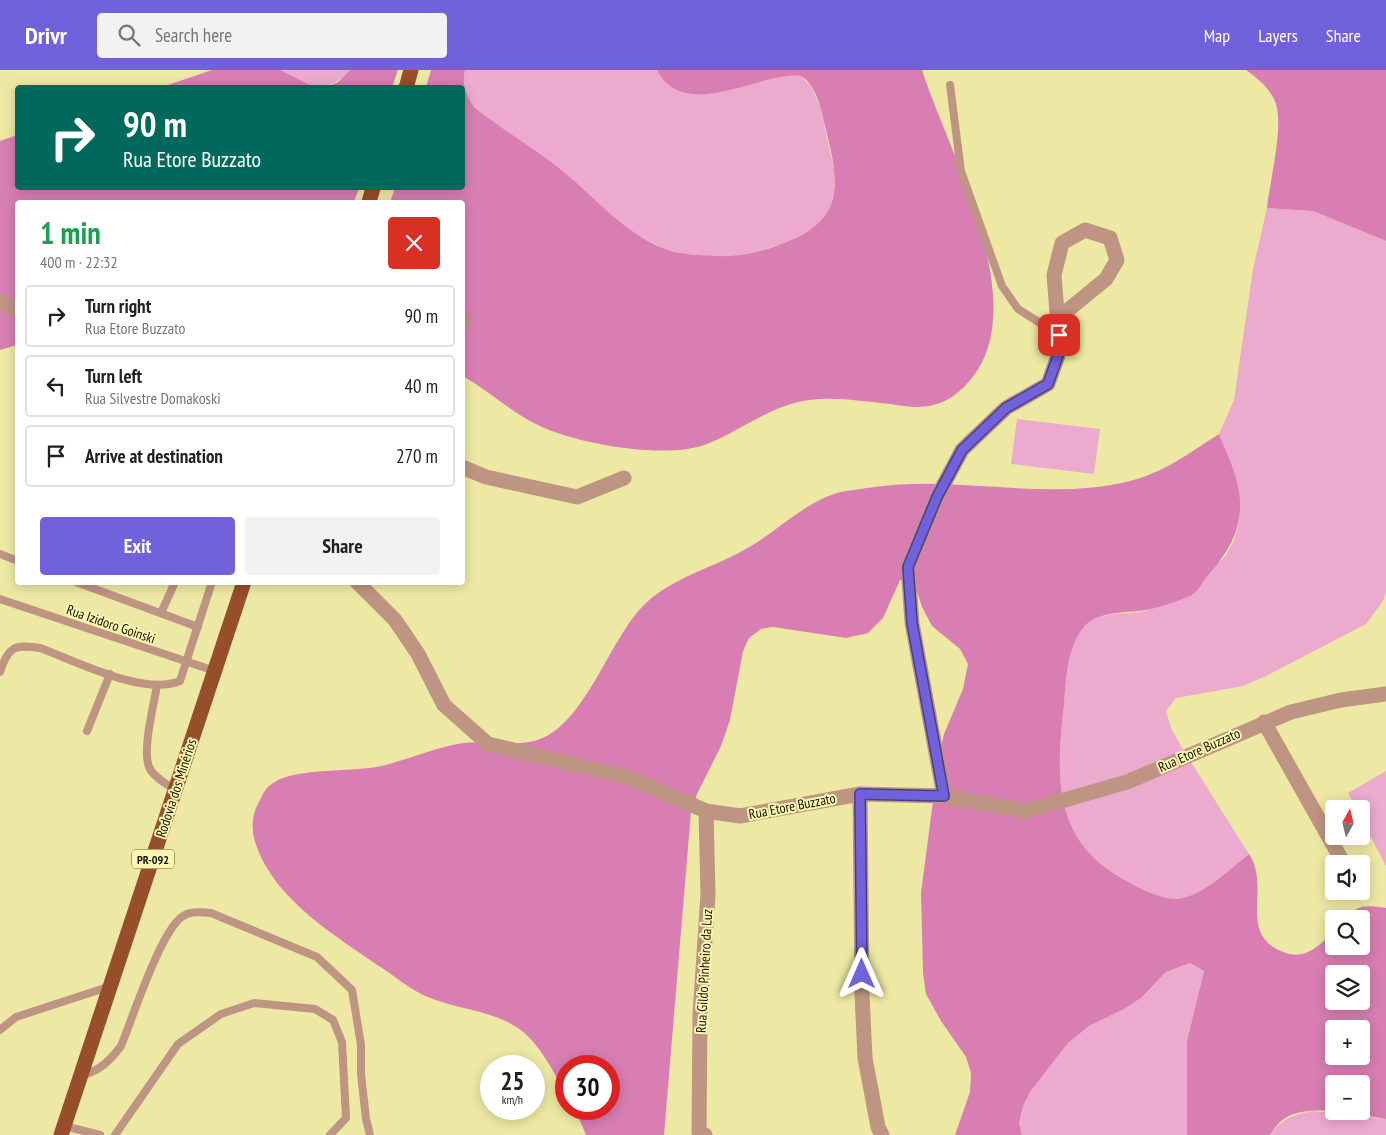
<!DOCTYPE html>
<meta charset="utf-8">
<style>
:root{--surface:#fff;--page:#f2f2f2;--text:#202124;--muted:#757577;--line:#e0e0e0;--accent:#7161db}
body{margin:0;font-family:"PT Sans Narrow",sans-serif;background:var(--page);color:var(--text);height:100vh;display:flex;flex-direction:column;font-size:19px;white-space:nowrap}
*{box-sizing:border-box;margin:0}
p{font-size:16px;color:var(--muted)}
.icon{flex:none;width:28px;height:28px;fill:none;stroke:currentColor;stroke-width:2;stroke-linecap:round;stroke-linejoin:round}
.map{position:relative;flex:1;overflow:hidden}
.drawer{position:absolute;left:15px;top:130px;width:450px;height:385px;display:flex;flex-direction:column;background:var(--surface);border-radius:5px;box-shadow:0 2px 12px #0003}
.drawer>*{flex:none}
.hud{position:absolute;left:15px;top:15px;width:450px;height:105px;border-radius:5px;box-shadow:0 2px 12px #0003;background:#00695c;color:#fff;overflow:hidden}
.needle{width:32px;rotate:8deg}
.buttons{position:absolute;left:1325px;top:730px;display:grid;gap:10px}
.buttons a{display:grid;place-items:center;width:45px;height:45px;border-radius:5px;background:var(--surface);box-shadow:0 2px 12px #0003;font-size:25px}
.speed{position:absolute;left:480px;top:985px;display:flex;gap:10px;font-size:25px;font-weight:700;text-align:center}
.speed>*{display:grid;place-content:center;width:65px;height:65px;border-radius:50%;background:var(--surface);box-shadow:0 2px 12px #0003;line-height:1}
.speed small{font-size:12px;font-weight:400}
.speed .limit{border:8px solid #d22;background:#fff;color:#111}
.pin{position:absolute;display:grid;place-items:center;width:42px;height:42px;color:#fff;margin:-21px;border-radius:10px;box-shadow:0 2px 8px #0006}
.me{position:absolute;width:55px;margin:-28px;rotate:0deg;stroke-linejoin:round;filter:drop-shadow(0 0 4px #0008)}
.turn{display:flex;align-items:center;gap:18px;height:105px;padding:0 25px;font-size:22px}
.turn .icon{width:65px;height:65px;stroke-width:2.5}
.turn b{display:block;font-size:35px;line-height:42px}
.round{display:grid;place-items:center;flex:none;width:52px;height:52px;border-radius:5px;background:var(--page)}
.summary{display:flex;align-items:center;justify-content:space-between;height:85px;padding:0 25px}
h1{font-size:30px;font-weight:700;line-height:38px;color:#1e9e55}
.primary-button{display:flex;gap:10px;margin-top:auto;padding:10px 25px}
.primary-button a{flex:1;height:58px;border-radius:5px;background:var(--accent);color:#fff;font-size:20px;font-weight:700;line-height:58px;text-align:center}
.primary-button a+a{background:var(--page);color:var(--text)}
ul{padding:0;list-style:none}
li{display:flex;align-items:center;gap:15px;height:62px;margin:0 10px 8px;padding:0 15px;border:2px solid var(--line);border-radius:5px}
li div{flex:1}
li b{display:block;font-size:19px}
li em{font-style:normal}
header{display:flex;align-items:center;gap:30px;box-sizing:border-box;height:70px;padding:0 25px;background:var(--accent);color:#fff}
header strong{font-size:24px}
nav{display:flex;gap:28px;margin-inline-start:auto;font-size:18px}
.search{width:350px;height:45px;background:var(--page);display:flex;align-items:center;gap:12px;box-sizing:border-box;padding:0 18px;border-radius:5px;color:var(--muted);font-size:19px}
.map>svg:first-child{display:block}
.green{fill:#ebaace}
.forest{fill:#d87eb2;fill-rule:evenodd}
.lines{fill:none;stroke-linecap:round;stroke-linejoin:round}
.lane{stroke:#be9482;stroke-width:8}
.street{stroke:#be9482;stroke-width:15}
.primary{stroke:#964e2b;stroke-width:15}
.route-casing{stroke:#493f8e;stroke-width:12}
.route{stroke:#7161db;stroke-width:9}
.labels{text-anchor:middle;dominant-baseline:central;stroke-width:4;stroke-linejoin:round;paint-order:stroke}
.shield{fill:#fbf7b1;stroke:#585535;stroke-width:1}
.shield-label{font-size:12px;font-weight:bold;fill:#121000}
.street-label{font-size:14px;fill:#121000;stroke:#fbf7b1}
</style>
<header>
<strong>Drivr</strong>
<div class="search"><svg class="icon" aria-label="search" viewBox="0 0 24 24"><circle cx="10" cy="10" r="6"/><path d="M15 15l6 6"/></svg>Search here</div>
<nav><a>Map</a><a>Layers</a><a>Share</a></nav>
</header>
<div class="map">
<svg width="1386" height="1065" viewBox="0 0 1386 1065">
<rect width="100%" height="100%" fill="#ede9a4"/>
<!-- green -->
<g class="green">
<path d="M 280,0 L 350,0 C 326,26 307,17 280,0 Z"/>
<path d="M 465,0 L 657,0 L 689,20 L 703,20 L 778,1 L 801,6 L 812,18 L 820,37 L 835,103 L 834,123 L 829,143 L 818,156 L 790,171 L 748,185 L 727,187 L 684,184 L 665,179 L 636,165 L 474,37 C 466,24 462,16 465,0 Z"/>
<path d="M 1267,138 L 1313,141 L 1386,171 L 1386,522 L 1383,531 L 1366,554 L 1264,607 L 1243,616 L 1176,628 L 1166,641 L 1171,658 L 1182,678 L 1249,784 C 1230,799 1207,822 1183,828 C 1173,831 1163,827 1153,824 C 1143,821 1133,814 1123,809 C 1052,770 1056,705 1064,634 C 1066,609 1067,577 1083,557 C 1099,537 1130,548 1151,539 C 1165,533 1178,519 1191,510 C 1201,503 1218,496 1225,486 C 1253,447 1234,404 1219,364 L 1234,330 L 1253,199 Z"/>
<polygon points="1017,349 1100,359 1094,404 1011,394"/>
<polygon points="1386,701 1386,796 1361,748 1361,739 1357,739 1348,723"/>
<polygon points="1190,893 1204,901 1187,971 1187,1065 1022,1065 1019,1053 1023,1036 1030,1022 1068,973 1089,956 1124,939 1141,928 1166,902"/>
<path d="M 1313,1041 L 1386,1049 L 1386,1065 L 1270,1065 C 1282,1048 1293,1045 1313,1041 Z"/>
</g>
<!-- forest -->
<g class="forest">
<polygon points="212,0 280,0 310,15 329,16 338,12 350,0 398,0 392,17 162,17"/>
<path d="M 431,0 L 465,0 C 462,16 466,24 474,37 C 501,59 532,77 560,99 C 594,126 623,163 665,179 C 681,185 700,185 717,186 C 739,187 756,183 776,176 C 845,153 841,118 825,56 C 821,40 817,16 801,6 C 762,0 685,54 657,0 L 922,0 C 947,78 1033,233 972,308 C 961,321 950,331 933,335 C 919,339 904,336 890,334 C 860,331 828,325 798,332 C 765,340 738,362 707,374 C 668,390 577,374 540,356 C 512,343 489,321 463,306 L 462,132 L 390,132 L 395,118 L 462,118 L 462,18 L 426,17 Z"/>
<path d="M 1246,0 L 1386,0 L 1386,171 L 1313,141 L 1267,138 C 1270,111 1282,64 1277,38 C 1274,22 1259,9 1246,0 Z"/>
<polygon points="17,65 18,118 359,118 354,132 18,132 17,275 0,280 0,71"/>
<path d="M 1219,364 C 1228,387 1241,412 1240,436 C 1240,466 1224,487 1205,509 C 1201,515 1196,523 1190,526 C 1178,531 1163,536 1151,539 C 1130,544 1097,539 1083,558 C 1067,578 1066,609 1064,634 C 1056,705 1052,770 1123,809 C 1133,814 1143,821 1154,824 C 1163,827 1173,831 1183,828 C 1207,822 1230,799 1249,784 C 1272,818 1235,866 1286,883 C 1306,890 1322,874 1334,860 L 1334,876 L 1361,876 L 1361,849 L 1344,849 C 1357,834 1368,835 1386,838 L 1386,1049 C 1359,1045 1314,1034 1289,1046 C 1280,1050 1275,1057 1270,1065 L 1187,1065 L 1187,971 L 1204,901 L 1190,893 L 1166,902 L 1141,928 L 1124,939 L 1089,956 L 1068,973 L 1030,1022 L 1023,1036 L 1019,1053 L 1022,1065 L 955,1065 L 970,1022 L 971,1003 L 966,987 L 941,951 L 926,924 L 923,903 L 921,823 L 939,685 L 944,664 L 963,619 L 968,594 L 960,579 L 932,556 L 922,537 L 913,509 L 900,510 L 883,548 L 868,563 L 846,568 L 773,557 L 761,559 L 749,568 L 743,581 L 730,650 L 721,676 L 697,724 L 691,742 L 664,1065 L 586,1065 L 575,1039 L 609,1039 L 609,996 L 566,996 L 566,1024 C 554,1003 541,976 522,961 C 495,940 458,940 428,927 C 411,920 397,908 382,898 C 334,865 270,827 254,768 C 251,755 253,741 260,730 C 262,726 264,721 268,717 C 289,696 352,703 381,696 C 408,690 435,677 463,673 C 488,670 516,678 540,669 C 585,653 610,569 643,536 C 671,507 717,497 751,476 C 780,459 804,433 837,423 C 849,420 862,419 875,417 C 959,405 1046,432 1130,411 C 1163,403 1191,382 1219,364 ZM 1334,904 L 1361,904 L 1361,931 L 1334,931 ZM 1334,959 L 1361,959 L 1361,986 L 1334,986 ZM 1334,1014 L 1361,1014 L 1361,1041 L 1334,1041 Z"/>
</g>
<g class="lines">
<!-- lane -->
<g class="lane">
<polyline points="950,15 961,101 1002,216 1018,239 1059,265"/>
<polyline points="0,484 18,491"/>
<polyline points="76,512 198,557"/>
<polyline points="0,529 215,601"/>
<polyline points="161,543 175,512"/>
<path d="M 0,602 C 8,577 14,574 40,578 C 76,591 143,626 180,611 L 212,512"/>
<path d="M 157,615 C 154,635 142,679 149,697 C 153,707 167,714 175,720"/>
<polyline points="87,661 110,604"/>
<polyline points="0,960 16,947 111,916"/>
<path d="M 81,1006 C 100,1000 109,992 121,976 C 132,950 162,855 185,845 C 192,841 203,842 211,843 L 317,887 L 352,920 L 361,975 L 361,1004 L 366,1049 L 370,1065"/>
<polyline points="64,1056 100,1065"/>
<polyline points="115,1065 178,974 221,944 254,933 315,939 333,950 342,972 346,1048 330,1065"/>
</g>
<!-- street -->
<g class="street">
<polyline points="0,231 18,241"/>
<polyline points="462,252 463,252"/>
<polyline points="462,397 486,407 577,427 624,408"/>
<polyline points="357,512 395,550 418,584 444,635 488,674 630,708 706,741 740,746 860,724 944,726 1026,741 1127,712 1291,642 1341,630 1386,624"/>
<polyline points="1264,652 1344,794"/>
<polyline points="860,724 862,924 865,988 878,1057 882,1065"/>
<polyline points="944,726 912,553 908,497 937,427 962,380 1006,338 1048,314 1060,280 1054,205 1062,173 1085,160 1110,168 1117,190 1106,209 1057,249"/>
<polyline points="705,1065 699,1062 700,944 708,824 706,741"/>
</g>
<!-- primary -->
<g class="primary">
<polyline points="406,18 411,0"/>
<polyline points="369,132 373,118"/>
<polyline points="61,1065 244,512"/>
</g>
</g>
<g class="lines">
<!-- route casing -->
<g class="route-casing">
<polyline id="route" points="862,904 860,724 944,726 912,553 908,497 937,427 962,380 1006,338 1048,314 1060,280 1059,265"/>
</g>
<!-- route -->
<use href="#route" class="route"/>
</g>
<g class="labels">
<!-- shield labels -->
<rect class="shield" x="132" y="779.5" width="42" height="19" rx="4"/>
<g class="shield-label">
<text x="153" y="789">PR-092</text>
</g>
<!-- street labels -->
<g class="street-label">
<text transform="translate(111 554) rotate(19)">Rua Izidoro Goinski</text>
<text transform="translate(1199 680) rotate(-24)">Rua Etore Buzzato</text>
<text transform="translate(176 718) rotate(-72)">Rodovia dos Minérios</text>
<text transform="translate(792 736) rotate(-11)">Rua Etore Buzzato</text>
<text transform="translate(704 901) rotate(-87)">Rua Gildo Pinheiro da Luz</text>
</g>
</g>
</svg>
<div class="buttons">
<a><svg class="needle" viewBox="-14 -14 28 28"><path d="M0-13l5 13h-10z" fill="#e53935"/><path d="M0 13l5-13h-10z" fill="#757577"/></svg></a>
<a><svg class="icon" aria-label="sound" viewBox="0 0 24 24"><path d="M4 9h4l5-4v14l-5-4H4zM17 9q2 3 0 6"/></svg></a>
<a><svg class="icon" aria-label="search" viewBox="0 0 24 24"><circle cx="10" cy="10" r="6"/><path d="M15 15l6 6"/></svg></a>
<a><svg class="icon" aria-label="layers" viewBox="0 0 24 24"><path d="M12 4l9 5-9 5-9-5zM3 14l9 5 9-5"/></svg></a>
<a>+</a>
<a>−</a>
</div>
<div class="speed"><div>25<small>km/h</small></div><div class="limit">30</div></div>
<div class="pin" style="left:1059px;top:265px;background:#d93025"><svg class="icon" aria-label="arrive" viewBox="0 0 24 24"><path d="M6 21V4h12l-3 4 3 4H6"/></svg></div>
<svg class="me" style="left:862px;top:904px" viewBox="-20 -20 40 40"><path d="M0-17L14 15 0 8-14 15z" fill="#7161db" stroke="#fff" stroke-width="4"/></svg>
<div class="hud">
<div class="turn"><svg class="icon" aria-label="right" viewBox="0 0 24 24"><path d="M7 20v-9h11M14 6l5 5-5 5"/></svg><div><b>90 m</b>Rua Etore Buzzato</div></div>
</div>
<section class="drawer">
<div class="summary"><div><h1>1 min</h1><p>400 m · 22:32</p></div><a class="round" style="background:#d93025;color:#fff"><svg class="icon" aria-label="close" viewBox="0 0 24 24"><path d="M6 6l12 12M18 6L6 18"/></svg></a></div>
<ul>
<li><svg class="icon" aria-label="right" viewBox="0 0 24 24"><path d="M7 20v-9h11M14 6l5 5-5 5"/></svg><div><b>Turn right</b><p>Rua Etore Buzzato</p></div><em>90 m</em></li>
<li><svg class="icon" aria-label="left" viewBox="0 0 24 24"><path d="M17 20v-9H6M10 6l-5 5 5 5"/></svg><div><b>Turn left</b><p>Rua Silvestre Domakoski</p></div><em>40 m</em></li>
<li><svg class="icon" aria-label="arrive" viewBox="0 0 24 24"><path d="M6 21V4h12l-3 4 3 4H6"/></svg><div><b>Arrive at destination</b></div><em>270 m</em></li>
</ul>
<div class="primary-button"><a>Exit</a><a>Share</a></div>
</section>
</div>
